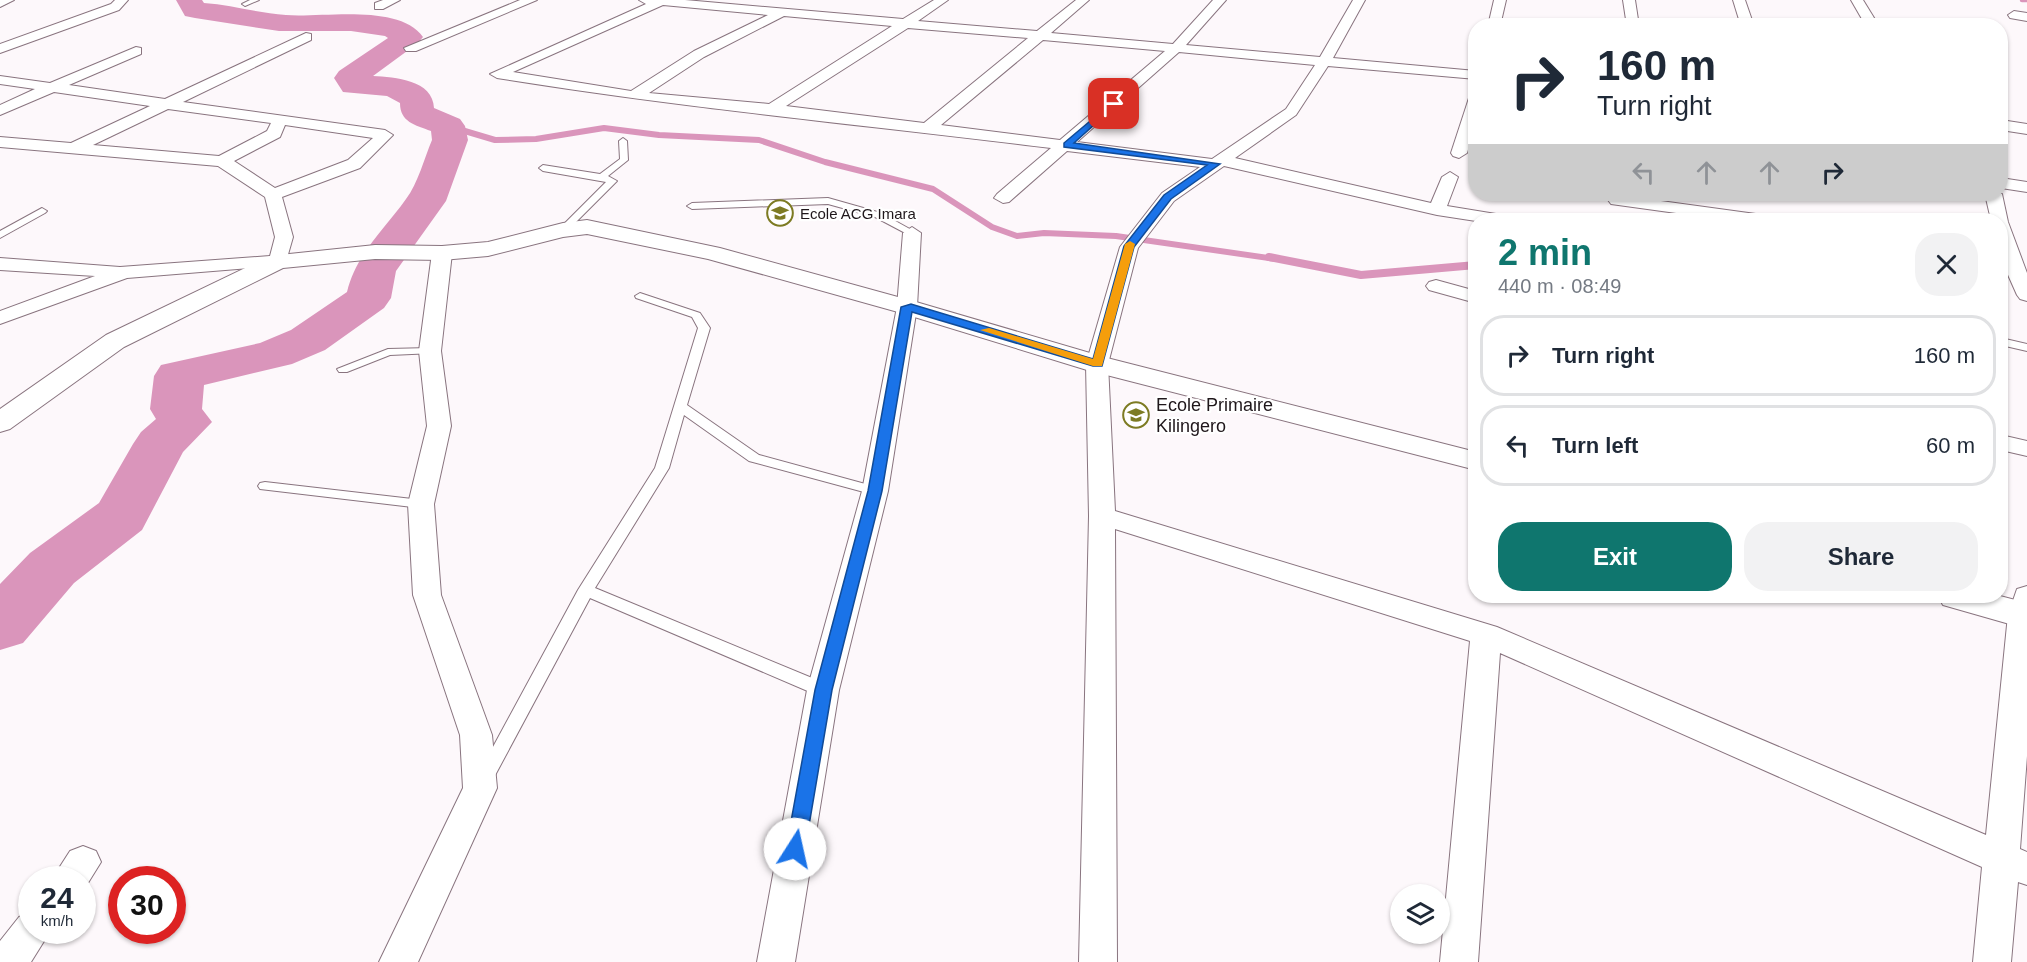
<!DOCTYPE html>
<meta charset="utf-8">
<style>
:root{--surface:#fff;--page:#f2f2f3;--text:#1f2937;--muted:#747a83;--line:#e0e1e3;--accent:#0f766e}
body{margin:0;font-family:Helvetica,sans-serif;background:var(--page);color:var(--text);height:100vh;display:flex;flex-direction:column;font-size:22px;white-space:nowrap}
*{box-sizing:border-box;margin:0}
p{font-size:20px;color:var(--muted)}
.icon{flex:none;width:33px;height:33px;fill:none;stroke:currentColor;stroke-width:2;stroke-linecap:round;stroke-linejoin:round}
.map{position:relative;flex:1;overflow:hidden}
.side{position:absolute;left:1468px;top:213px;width:540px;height:390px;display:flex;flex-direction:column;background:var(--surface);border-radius:24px;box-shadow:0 2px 4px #0004}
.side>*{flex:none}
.top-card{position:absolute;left:1468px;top:18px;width:540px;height:183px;border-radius:24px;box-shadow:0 2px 4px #0004;background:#fff;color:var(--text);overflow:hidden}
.buttons{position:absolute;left:1390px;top:884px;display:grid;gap:12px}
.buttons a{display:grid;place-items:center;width:60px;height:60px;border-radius:50%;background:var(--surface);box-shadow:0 2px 4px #0004;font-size:30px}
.speed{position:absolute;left:18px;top:866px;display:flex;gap:12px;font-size:30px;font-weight:700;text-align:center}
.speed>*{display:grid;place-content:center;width:78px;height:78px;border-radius:50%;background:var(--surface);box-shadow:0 2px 4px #0004;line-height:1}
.speed small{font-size:15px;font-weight:400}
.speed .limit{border:9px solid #d22;background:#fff;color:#111}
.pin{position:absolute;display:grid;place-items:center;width:51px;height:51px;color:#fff;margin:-26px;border-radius:12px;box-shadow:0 3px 9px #0006}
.me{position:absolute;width:66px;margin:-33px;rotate:10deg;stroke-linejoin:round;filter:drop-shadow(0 0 4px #0008)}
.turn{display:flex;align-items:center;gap:21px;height:126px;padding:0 30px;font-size:27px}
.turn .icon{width:78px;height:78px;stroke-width:2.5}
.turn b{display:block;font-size:42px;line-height:51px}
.lanes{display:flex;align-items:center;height:57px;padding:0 30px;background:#0003;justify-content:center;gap:30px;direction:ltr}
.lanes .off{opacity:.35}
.round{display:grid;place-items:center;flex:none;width:63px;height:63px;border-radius:24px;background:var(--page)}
.overview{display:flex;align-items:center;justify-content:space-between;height:102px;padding:0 30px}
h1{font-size:36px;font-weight:700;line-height:45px;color:var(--accent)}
.button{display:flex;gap:12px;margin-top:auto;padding:12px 30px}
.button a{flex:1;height:69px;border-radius:24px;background:var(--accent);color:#fff;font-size:24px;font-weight:700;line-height:69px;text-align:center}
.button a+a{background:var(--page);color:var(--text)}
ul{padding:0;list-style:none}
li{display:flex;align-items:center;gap:18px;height:81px;margin:0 12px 9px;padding:0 18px;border:3px solid var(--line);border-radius:24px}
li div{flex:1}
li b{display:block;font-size:22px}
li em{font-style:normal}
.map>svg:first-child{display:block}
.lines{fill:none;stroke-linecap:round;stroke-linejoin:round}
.stream-far2{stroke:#da95bb;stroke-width:4.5}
.stream-far1{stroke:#da95bb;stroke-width:6}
.stream{stroke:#da95bb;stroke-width:8}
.river{fill:#da95bb;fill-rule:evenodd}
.service-casing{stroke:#89747f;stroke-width:2}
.minor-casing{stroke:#89747f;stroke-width:2}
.tertiary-casing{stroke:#89747f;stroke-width:2}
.service{fill:#fff;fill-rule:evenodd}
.minor{fill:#fff;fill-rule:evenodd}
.tertiary{fill:#fff;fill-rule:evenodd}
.route{fill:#1a73e8;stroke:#114b97;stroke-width:1.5}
.slow{fill:#f59e0b}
.labels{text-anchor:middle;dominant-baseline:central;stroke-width:4.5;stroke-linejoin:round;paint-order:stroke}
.far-poi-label{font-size:15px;fill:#1f171b;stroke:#fff;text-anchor:start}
.poi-label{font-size:18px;fill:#1f171b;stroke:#fff;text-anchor:start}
</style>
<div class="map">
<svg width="2027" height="962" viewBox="0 0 2027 962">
<rect width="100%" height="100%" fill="#fdf8fb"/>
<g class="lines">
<!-- stream-far2 -->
<polyline class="stream-far2" points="2022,0 2027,0"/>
<!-- stream-far1 -->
<polyline class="stream-far1" points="448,126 495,140 536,139 604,128 659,135 759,140 825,162 933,189 992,227 1017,236 1044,233 1116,236 1276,259"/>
<!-- stream -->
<polyline class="stream" points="1269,257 1361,275 1476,265"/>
<!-- river -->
<path class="river" d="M 176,0 L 202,0 L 204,3 C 232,5 258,13 286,15 C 322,18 399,3 423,37 L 418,43 L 373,76 C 395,77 433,80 434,108 L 460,119 L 465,126 L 468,140 L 446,201 L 396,271 L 391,298 L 384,308 L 325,350 L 292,364 L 204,385 L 202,409 L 212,422 L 183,452 L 142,530 L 74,583 L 23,643 L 0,650 L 0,584 L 30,553 L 99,503 L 133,444 L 141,432 L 156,419 L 150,409 L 154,376 L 161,365 L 260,343 L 291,330 L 347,292 C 356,254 384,230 406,199 C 418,183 424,159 432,140 L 431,131 C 415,125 400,122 400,103 L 387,96 L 343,92 L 334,78 L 339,71 L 388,38 L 385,36 L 351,31 L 279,31 L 195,18 L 185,16 Z"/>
<!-- service casing -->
<g class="service-casing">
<g id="service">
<polygon points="250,0 259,0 245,6 242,4"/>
<polygon points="623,138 627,141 628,160 608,176 617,181 566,232 560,232 560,228 606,182 543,171 539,168 543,165 600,174 620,159 619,141"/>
<polygon points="828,198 881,213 917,233 909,235 875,217 828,204 692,209 687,206 692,203"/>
<polygon points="42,208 47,211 45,213 0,238 0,231"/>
<polygon points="640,293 700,313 710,328 687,405 759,455 880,488 882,491 875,495 749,461 684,415 669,468 595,588 829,685 831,690 829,695 823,696 817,695 590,598 492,781 486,783 480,781 477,776 480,771 578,590 655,468 698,328 692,317 636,298 635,296"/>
<polygon points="2001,338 2027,344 2027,351 2001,345"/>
<polygon points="430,348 434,349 436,351 434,353 390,355 347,372 339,372 337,369 388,349"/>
<polygon points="265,482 421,500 428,504 421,508 260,489 258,486 260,483"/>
</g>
</g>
<!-- minor casing -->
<g class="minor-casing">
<g id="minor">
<polygon points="0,0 14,0 0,7"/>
<polygon points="115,0 128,0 119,10 0,53 0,44 111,4"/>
<polygon points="383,0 400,0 383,9 375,9 375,3"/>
<polygon points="520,0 537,0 416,51 406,51 404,48"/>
<path d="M 639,0 L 685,0 L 903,19 L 934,0 L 948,0 L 918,21 L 1037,31 L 1076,0 L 1089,0 L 1051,33 L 1173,44 L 1213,0 L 1226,0 L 1186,45 L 1320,57 L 1353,0 L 1365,0 L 1333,58 L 1476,71 L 1476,79 L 1328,66 L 1296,115 L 1235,158 L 1431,203 L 1442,177 L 1450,172 L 1458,177 L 1447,206 L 1502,215 L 1508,216 L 1511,220 L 1476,221 L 1437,215 L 1224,166 L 1174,201 L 1138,248 L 1108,364 L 1115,511 L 1497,627 L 1986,835 L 2008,615 L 2017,589 L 2027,586 L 2027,756 L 2020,849 L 2027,852 L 2027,885 L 2018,882 L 2011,962 L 1973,962 L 1982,867 L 1500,653 L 1478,962 L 1440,962 L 1470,641 L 1115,529 L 1117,962 L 1079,962 L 1089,516 L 1086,364 L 1120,247 L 1162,193 L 1200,167 L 1067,151 L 1009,202 L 1003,203 L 994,198 L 997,194 L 1051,148 C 866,125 681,108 497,78 L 490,74 L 646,4 ZM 663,5 L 768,15 L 694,51 L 631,91 L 513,72 ZM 784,16 L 892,26 L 769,104 L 649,93 L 704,57 ZM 908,28 L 1028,38 L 924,123 L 786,106 ZM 1043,40 L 1165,51 L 1060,140 L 941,125 ZM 1179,52 L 1315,65 L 1286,109 L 1212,159 L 1077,142 Z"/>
<polygon points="1494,0 1506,0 1500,26 1488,26"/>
<polygon points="1623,0 1635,0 1639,26 1627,26"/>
<polygon points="1733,0 1745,0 1754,26 1741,26"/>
<polygon points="1851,0 1863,0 1879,26 1866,26"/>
<polygon points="2014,11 2027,13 2027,21 2010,18 2008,15"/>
<path d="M 306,33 L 311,34 L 311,40 L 183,102 L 385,130 L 393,135 L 360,168 L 282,197 L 293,237 L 285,265 L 127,278 L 0,324 L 0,311 L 95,276 L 0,270 L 0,258 L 120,267 L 270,256 L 275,237 L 265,197 L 218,166 L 0,147 L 0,137 L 71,143 L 150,106 L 54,92 L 0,115 L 0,105 L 35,89 L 0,84 L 0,76 L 50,83 L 136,47 L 141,48 L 141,54 L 69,85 L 165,99 ZM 168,109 L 271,123 L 267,131 L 219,156 L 93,145 ZM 285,125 L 373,138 L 348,160 L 275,188 L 234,161 L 280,137 Z"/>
<polygon points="1476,94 1476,123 1467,153 1459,158 1453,156 1451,153 1469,98"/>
<polygon points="2001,120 2027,124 2027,134 2001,130"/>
<polygon points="2001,178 2027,182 2027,192 2001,188"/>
<polygon points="1985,194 2002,194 2008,222 2027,273 2027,301 2020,299 2017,295 2001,259 2001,220 1991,220"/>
<polygon points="1617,195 1763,215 1772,220 1727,220 1611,204 1608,200 1611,196"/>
<polygon points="912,227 921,233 917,307 888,491 839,690 795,962 757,962 807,690 862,491 897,307 903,233"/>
<polygon points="442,247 452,253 441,351 451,426 434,504 441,595 492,735 497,788 418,962 379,962 463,788 460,735 413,595 408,504 427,426 419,351 432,253"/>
<polygon points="1436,280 1476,291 1476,303 1429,290 1426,286 1429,282"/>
<polygon points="2001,435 2027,441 2027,456 2001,450"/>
<polygon points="83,846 96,851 101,862 83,891 82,879 52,879 70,851"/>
<polygon points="32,912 32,930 51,930 31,962 0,962 0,941 19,917"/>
</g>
</g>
<!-- tertiary casing -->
<g class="tertiary-casing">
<g id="tertiary">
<polygon points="587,220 720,248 916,302 1107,358 1476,452 1476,470 1087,370 898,312 708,259 587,234 563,237 488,256 442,260 375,259 283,268 124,347 10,429 0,432 0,409 106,335 270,256 375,245 442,246 488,242 563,223"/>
<polygon points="1938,596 2000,596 2027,603 2027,629 1943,605"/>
</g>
</g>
<!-- service -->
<use href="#service" class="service"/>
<!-- minor -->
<use href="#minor" class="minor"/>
<!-- tertiary -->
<use href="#tertiary" class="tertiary"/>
</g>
<!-- route -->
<polygon class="route" points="1114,101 1116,105 1074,143 1220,164 1171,199 1134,247 1102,366 1093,366 912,312 882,491 832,690 805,849 802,855 795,857 789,855 786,849 815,690 868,491 901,307 911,304 1093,359 1124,246 1164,195 1207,165 1064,147 1064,143"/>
<!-- slow -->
<polygon class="slow" points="1130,241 1135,244 1102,366 1093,366 980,330 989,328 1093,359 1125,244"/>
<!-- icons -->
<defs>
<g id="school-ring" transform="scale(1.35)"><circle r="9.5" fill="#fff" stroke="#7d7b23" stroke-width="1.5"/><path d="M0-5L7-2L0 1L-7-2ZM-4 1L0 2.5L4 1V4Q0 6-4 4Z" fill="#7d7b23"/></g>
</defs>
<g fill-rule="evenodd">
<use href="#school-ring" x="780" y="213"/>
<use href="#school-ring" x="1136" y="415"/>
</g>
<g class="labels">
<!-- far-poi labels -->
<g class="far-poi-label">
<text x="800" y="213">Ecole ACG Imara</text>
</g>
<!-- poi labels -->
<g class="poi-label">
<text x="1156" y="405">Ecole Primaire<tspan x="1156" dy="21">Kilingero</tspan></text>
</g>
</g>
</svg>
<div class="buttons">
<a><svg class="icon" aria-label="layers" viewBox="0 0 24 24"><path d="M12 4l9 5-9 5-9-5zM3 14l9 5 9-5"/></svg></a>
</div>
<div class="speed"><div>24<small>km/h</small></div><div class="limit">30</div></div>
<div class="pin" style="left:1114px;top:104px;background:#d93025"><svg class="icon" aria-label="arrive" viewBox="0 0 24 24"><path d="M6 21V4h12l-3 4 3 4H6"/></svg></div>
<svg class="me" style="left:795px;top:849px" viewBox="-20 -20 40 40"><circle r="19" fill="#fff"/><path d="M0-13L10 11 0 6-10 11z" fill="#1a73e8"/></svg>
<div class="top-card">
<div class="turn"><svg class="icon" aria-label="right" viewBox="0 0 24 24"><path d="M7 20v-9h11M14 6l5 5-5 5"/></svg><div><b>160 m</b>Turn right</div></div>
<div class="lanes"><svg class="icon off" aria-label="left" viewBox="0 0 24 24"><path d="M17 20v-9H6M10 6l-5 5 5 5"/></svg><svg class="icon off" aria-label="ahead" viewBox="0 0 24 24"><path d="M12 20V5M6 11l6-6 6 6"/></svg><svg class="icon off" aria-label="ahead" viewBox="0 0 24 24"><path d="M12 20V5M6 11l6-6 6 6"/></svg><svg class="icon" aria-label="right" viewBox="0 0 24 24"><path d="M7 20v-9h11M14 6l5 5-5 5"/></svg></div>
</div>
<section class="side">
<div class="overview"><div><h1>2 min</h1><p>440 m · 08:49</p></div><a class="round"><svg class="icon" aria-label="close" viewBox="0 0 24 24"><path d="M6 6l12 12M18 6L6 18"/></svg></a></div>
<ul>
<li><svg class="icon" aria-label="right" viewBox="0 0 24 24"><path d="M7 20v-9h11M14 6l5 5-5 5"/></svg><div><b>Turn right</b></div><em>160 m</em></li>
<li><svg class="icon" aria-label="left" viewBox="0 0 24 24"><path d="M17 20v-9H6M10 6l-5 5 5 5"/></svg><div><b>Turn left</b></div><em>60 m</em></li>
</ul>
<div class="button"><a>Exit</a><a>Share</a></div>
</section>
</div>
